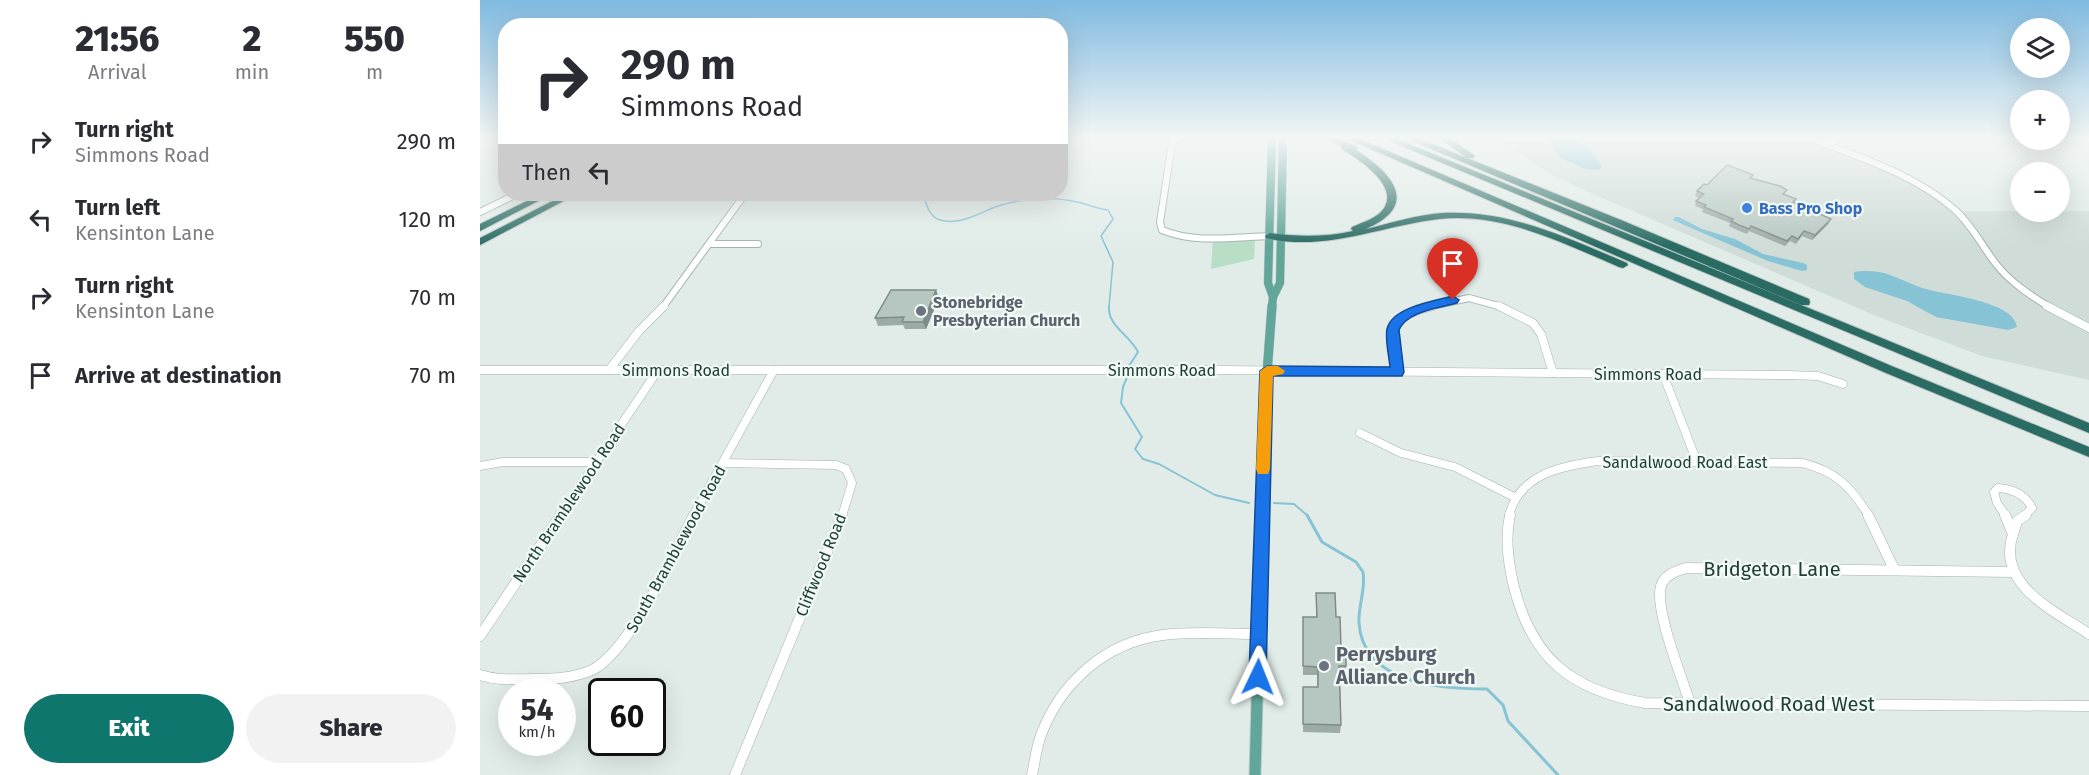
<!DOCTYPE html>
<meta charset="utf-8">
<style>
:root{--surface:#fff;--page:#f2f2f3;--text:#2b2b33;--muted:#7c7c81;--accent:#0f766e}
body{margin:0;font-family:"Fira Sans",sans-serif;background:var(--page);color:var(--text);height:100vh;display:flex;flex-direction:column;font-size:22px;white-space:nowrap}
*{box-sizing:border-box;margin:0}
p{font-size:20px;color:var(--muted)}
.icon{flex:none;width:33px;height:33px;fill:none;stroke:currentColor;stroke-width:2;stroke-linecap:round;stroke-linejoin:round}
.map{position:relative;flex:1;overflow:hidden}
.side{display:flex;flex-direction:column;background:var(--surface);width:480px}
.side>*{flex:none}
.banner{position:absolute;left:18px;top:18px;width:570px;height:183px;border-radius:24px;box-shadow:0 6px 24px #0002;background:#fff;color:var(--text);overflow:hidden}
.buttons{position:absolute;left:1530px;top:18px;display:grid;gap:12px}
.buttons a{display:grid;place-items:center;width:60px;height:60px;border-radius:50%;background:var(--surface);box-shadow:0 6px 24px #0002;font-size:30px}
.speed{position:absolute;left:18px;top:678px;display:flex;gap:12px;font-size:30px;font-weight:700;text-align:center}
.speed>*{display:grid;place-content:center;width:78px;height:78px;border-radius:50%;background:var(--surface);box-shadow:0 6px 24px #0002;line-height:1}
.speed small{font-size:15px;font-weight:400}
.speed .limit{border:3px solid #111;border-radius:9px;background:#fff;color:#111}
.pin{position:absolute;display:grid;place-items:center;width:51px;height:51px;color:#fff;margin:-62px -26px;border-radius:50% 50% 50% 0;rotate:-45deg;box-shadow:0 0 6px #0007}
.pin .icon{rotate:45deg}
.me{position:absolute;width:66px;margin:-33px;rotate:2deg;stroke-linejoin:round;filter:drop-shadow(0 0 4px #0008)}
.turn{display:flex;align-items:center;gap:21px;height:126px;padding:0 24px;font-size:27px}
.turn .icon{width:78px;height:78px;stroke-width:2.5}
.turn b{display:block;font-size:42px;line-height:51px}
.then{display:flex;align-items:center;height:57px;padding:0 24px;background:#0003;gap:12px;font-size:22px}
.eta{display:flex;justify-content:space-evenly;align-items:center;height:102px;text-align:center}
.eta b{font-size:36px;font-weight:800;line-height:42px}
.button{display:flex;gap:12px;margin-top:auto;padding:12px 24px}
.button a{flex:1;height:69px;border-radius:36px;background:var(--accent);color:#fff;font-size:24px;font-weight:800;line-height:69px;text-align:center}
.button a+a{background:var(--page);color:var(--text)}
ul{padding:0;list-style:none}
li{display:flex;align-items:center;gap:18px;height:78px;padding:0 24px}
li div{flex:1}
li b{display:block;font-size:22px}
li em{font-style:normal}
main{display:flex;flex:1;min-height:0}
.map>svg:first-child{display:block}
.built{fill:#cfdcd7}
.green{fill:#b8dfc5}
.water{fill:#85c3d5}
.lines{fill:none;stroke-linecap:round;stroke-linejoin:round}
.stream-far2{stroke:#85c3d5;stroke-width:1.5}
.stream-far1{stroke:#85c3d5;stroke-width:2}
.stream{stroke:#85c3d5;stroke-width:3}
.minor-far2-casing{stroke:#a3b4b0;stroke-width:8}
.minor-far1-casing{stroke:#a3b4b0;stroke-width:9}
.minor-casing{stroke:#a3b4b0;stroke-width:11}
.major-far2-casing{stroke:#c1c9c7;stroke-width:9}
.major-far1-casing{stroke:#c1c9c7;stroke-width:10}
.major-casing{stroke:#c1c9c7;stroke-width:13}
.highway-casing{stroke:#c1c9c7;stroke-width:2}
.minor-far2{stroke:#fff;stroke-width:6}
.minor-far1{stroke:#fff;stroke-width:8}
.minor{stroke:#fff;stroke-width:10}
.major-far2{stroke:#62a599;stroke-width:8}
.major-far1{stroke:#62a599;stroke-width:9}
.major{stroke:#62a599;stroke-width:11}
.highway{fill:#2a6c64;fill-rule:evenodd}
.wall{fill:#9daba6}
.shaded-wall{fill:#7f8b87}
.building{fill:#b6c7c1;stroke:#7f8b87;stroke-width:1.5}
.route{fill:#1a73e8;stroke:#114b97;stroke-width:1.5}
.slow{fill:#f59e0b}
.shop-dot{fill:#3f7fe0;stroke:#f1f9f5;stroke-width:2}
.worship-dot{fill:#6b7280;stroke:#f1f9f5;stroke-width:2}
.labels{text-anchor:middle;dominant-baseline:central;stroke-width:4.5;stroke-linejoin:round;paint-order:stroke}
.shop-label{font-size:16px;font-weight:bold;fill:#366cbe;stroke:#f1f9f5;text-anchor:start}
.worship-label{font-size:16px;font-weight:bold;fill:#5b616d;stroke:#f1f9f5;text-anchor:start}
.street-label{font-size:16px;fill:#203e38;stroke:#f1f9f5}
.near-street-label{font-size:20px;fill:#203e38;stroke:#f1f9f5}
.near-worship-label{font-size:20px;font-weight:bold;fill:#5b616d;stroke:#f1f9f5;text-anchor:start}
</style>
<main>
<section class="side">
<div class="eta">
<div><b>21:56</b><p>Arrival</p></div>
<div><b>2</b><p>min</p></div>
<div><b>550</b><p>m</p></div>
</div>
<ul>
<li><svg class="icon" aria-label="right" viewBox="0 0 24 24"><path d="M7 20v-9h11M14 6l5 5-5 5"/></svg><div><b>Turn right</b><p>Simmons Road</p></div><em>290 m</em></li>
<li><svg class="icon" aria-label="left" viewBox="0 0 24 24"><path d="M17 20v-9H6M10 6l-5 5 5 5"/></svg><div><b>Turn left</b><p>Kensinton Lane</p></div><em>120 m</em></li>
<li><svg class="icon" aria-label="right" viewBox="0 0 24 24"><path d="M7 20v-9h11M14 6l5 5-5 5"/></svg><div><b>Turn right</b><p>Kensinton Lane</p></div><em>70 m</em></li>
<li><svg class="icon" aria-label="arrive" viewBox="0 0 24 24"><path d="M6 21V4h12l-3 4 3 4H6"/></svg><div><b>Arrive at destination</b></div><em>70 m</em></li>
</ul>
<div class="button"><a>Exit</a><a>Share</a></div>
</section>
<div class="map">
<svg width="1609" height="775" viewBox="0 0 1609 775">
<rect width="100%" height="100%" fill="#e1ece8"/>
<!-- built -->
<polygon class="built" points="1016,137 1335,137 1414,169 1468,201 1481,211 1609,211 1609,380 1502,356 1401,318 1106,191 1070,174"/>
<!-- green -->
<polygon class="green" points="775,239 774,259 731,269 733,240"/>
<!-- water -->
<g class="water">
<polygon points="1063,137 1097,137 1122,166 1119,170 1106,169 1081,158 1073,146"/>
<polygon points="1195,217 1199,217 1222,229 1255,239 1283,254 1323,263 1327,265 1327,270 1322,271 1288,261 1195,221 1193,220"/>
<path d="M 1374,272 C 1407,267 1418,281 1446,289 C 1466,295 1534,301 1537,327 L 1528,330 L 1456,317 L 1427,301 L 1385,287 L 1374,279 Z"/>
</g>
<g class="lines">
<!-- stream-far2 -->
<path class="stream-far2" d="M 444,194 C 445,204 450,217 460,220 C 480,226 501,212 518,206 C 542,198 572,196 597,202 C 607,204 617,209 628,210 L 633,219 L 621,236 L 633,262 L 629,307"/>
<!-- stream-far1 -->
<g class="stream-far1">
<path d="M 629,306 C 627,326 650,335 658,352 L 649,366"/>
<polyline points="648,375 643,387 641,403 662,437 655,449 663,459 679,464 735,495 769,503"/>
<polyline points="794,503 814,504 828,516"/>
</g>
<!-- stream -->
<path class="stream" d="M 827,515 L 842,542 L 876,562 L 883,572 C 886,589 878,606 879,623 C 883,684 961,689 1007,689 L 1023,705 L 1028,721 L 1078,775"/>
<!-- minor-far2 casing -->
<g class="minor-far2-casing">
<g id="minor-far2">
<path d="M 700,137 L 692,143 L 680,222 L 682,230 C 715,244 755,237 790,236"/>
<path d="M 1327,137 C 1378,157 1433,173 1474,209 C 1492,225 1502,246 1516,264 C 1530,282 1550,295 1569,307"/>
<polyline points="1350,146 1357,137"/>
<polyline points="0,212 37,194"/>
<polyline points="230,244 278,244"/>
<polyline points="183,307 265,194"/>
<polyline points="947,307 989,298 1022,307"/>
</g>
</g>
<!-- minor-far1 casing -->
<g class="minor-far1-casing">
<g id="minor-far1">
<polyline points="1019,306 1053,323 1061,334 1073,373"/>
<polyline points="1567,306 1609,328"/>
<polyline points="0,370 739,370 1308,375 1338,376 1363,384"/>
<polyline points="129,370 159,331 184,306"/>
<path d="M 917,372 C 913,330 905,316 954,306"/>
<polyline points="1183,374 1217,462"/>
<polyline points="880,433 921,453 975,467 1036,498"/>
<polyline points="243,463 356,465 366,469 372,483 362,516"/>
<polyline points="0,466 23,462 116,462"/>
<polyline points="80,516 178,370"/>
<polyline points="213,516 294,370"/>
<path d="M 1029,516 C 1039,474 1081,466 1118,461 L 1322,463 C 1356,471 1371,487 1389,516"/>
<path d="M 1526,516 L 1517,503 L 1514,492 L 1518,488 C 1533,489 1545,494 1552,508 L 1544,516"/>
</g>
</g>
<!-- minor casing -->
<g class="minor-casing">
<g id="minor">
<path d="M 1030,515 C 1025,538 1028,560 1033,583 C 1051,658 1090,690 1165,703 L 1609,706"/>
<polyline points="1388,515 1414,569"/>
<polyline points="1525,515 1533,534"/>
<path d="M 1533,534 C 1516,585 1573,610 1609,634"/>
<polyline points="1533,534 1537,521 1546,515"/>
<polyline points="0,636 81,515"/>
<path d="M 0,675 C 18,681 36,679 54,679 C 74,679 94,678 112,670 C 150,651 193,554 214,515"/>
<path d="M 1210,703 C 1202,678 1174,608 1181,586 C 1184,575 1196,571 1206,568 L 1534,572"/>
<polyline points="255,775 362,515"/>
<path d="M 552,775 C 555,762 556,748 561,735 C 581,682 626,642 683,635 C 714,631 747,634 779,634"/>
</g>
</g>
<!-- major-far2 casing -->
<g class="major-far2-casing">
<g id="major-far2">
<polyline points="792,137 788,283 793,297"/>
<polyline points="792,307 793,297 800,283 803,137"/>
</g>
</g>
<!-- major-far1 casing -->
<g class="major-far1-casing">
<polyline id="major-far1" points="782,516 786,387 792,306"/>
</g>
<!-- major casing -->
<g class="major-casing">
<polyline id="major" points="775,775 782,515"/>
</g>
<!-- highway casing -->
<g class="highway-casing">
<g id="highway">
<path d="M 843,137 L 855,137 L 876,146 L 878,148 L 876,150 C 912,173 941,205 886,229 C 911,223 936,215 962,213 C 1028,209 1088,238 1147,263 L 1148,265 L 1143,268 L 1139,267 C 1083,243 1022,212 959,219 C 900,226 846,252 786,238 L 785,236 L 790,233 C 819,237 845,237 873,231 L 871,229 L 872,227 C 883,222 898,218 904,208 C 919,185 878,159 862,149 L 861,146 Z"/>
<polygon points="863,137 875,137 1414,367 1609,447 1609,457 1406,373"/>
<polygon points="900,137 912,137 1609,423 1609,433"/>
<polygon points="923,137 935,137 1141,220 1329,299 1330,302 1329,305 1321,305"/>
<polygon points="958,137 968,137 995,156 993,158 987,158"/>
<polygon points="61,194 72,194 0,231 0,224"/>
<polygon points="86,194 97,194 0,245 0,238"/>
</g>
</g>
<!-- minor-far2 -->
<use href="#minor-far2" class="minor-far2"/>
<!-- minor-far1 -->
<use href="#minor-far1" class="minor-far1"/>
<!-- minor -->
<use href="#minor" class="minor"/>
<!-- major-far2 -->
<use href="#major-far2" class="major-far2"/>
<!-- major-far1 -->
<use href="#major-far1" class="major-far1"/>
<!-- major -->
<use href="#major" class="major"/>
<!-- highway -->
<use href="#highway" class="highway"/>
</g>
<!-- wall -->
<g class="wall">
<polygon points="1271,178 1305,194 1314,202 1351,219 1348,224 1332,240 1322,236 1316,244 1310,241 1305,246 1269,231 1267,234 1257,230 1249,226 1250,223 1222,212 1223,209 1215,206 1216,201 1220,198 1215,196 1217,191 1227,185"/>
<polygon points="459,298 446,329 425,329 423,325 398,326 395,318"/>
<polygon points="836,593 856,617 861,649 866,666 865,674 860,674 861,725 860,733 823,732 823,687 837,687 837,675 823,675 823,617 836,617"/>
</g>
<!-- shaded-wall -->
<g class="shaded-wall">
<polygon points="1351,219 1348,224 1332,240 1335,235"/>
<polygon points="456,290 459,298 446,329 443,322"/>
</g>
<!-- building -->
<g class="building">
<polygon points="1247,165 1273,175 1270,178 1300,186 1307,190 1303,194 1316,199 1313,202 1351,219 1335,235 1324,231 1318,239 1312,236 1307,241 1271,226 1269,229 1259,225 1251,221 1253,219 1224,207 1226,205 1216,201 1224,194 1217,191 1224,184 1227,185"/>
<polygon points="411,290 456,290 443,322 422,322 424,317 395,318"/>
<polygon points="836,593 855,593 856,617 860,617 861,649 866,649 866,666 859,666 861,725 823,724 823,687 838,687 838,667 823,666 823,617 837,617"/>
</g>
<!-- sky -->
<linearGradient id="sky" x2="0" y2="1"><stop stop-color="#80bae0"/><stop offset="0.56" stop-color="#f2f6f5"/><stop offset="1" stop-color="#f2f6f5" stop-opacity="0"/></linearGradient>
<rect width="1609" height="246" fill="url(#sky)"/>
<!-- route -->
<path class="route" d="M 973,296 L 979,300 L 977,303 C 960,308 927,311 919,330 L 924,372 L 922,376 L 793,376 L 786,677 L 784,683 L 778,685 L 771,683 L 769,677 L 780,371 L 787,366 L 910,367 C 909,356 905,340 907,329 C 912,307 955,301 973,296 Z"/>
<!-- slow -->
<polygon class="slow" points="787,366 798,366 805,371 803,374 793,376 790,469 788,474 778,474 776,469 780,371"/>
<!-- markers -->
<circle class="shop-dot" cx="1267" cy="208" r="6"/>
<g class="worship-dot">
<circle cx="441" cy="311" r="6"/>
<circle cx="844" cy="666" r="6"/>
</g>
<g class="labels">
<!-- shop labels -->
<g class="shop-label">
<text x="1279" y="208">Bass Pro Shop</text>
</g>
<!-- worship labels -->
<g class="worship-label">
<text x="453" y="302">Stonebridge<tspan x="453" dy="18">Presbyterian Church</tspan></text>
</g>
<!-- street labels -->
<g class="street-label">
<text x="196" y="370">Simmons Road</text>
<text x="682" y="370">Simmons Road</text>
<text x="1168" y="374">Simmons Road</text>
<text x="1205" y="462">Sandalwood Road East</text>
<text transform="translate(89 503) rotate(-56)">North Bramblewood Road</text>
<text transform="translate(196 549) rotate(-61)">South Bramblewood Road</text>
<text transform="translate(341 565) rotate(-68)">Cliffwood Road</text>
</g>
<!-- near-street labels -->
<g class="near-street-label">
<text x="1292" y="569">Bridgeton Lane</text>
<text x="1289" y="704">Sandalwood Road West</text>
</g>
<!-- near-worship labels -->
<g class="near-worship-label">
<text x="856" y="654">Perrysburg<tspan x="856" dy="23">Alliance Church</tspan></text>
</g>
</g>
</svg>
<div class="buttons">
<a><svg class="icon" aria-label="layers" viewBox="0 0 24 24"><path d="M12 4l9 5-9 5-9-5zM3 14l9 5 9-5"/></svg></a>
<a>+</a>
<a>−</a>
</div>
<div class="speed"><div>54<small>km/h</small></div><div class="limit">60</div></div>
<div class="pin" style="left:973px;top:300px;background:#d93025"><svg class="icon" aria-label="arrive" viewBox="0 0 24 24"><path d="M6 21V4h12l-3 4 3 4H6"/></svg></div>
<svg class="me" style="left:778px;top:677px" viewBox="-20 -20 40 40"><path d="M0-17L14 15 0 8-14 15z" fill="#1a73e8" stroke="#fff" stroke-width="4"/></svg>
<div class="banner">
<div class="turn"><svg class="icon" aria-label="right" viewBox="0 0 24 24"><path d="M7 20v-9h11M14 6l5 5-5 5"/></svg><div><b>290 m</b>Simmons Road</div></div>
<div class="then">Then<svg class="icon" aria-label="left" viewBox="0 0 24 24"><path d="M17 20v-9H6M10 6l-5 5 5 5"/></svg></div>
</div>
</div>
</main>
